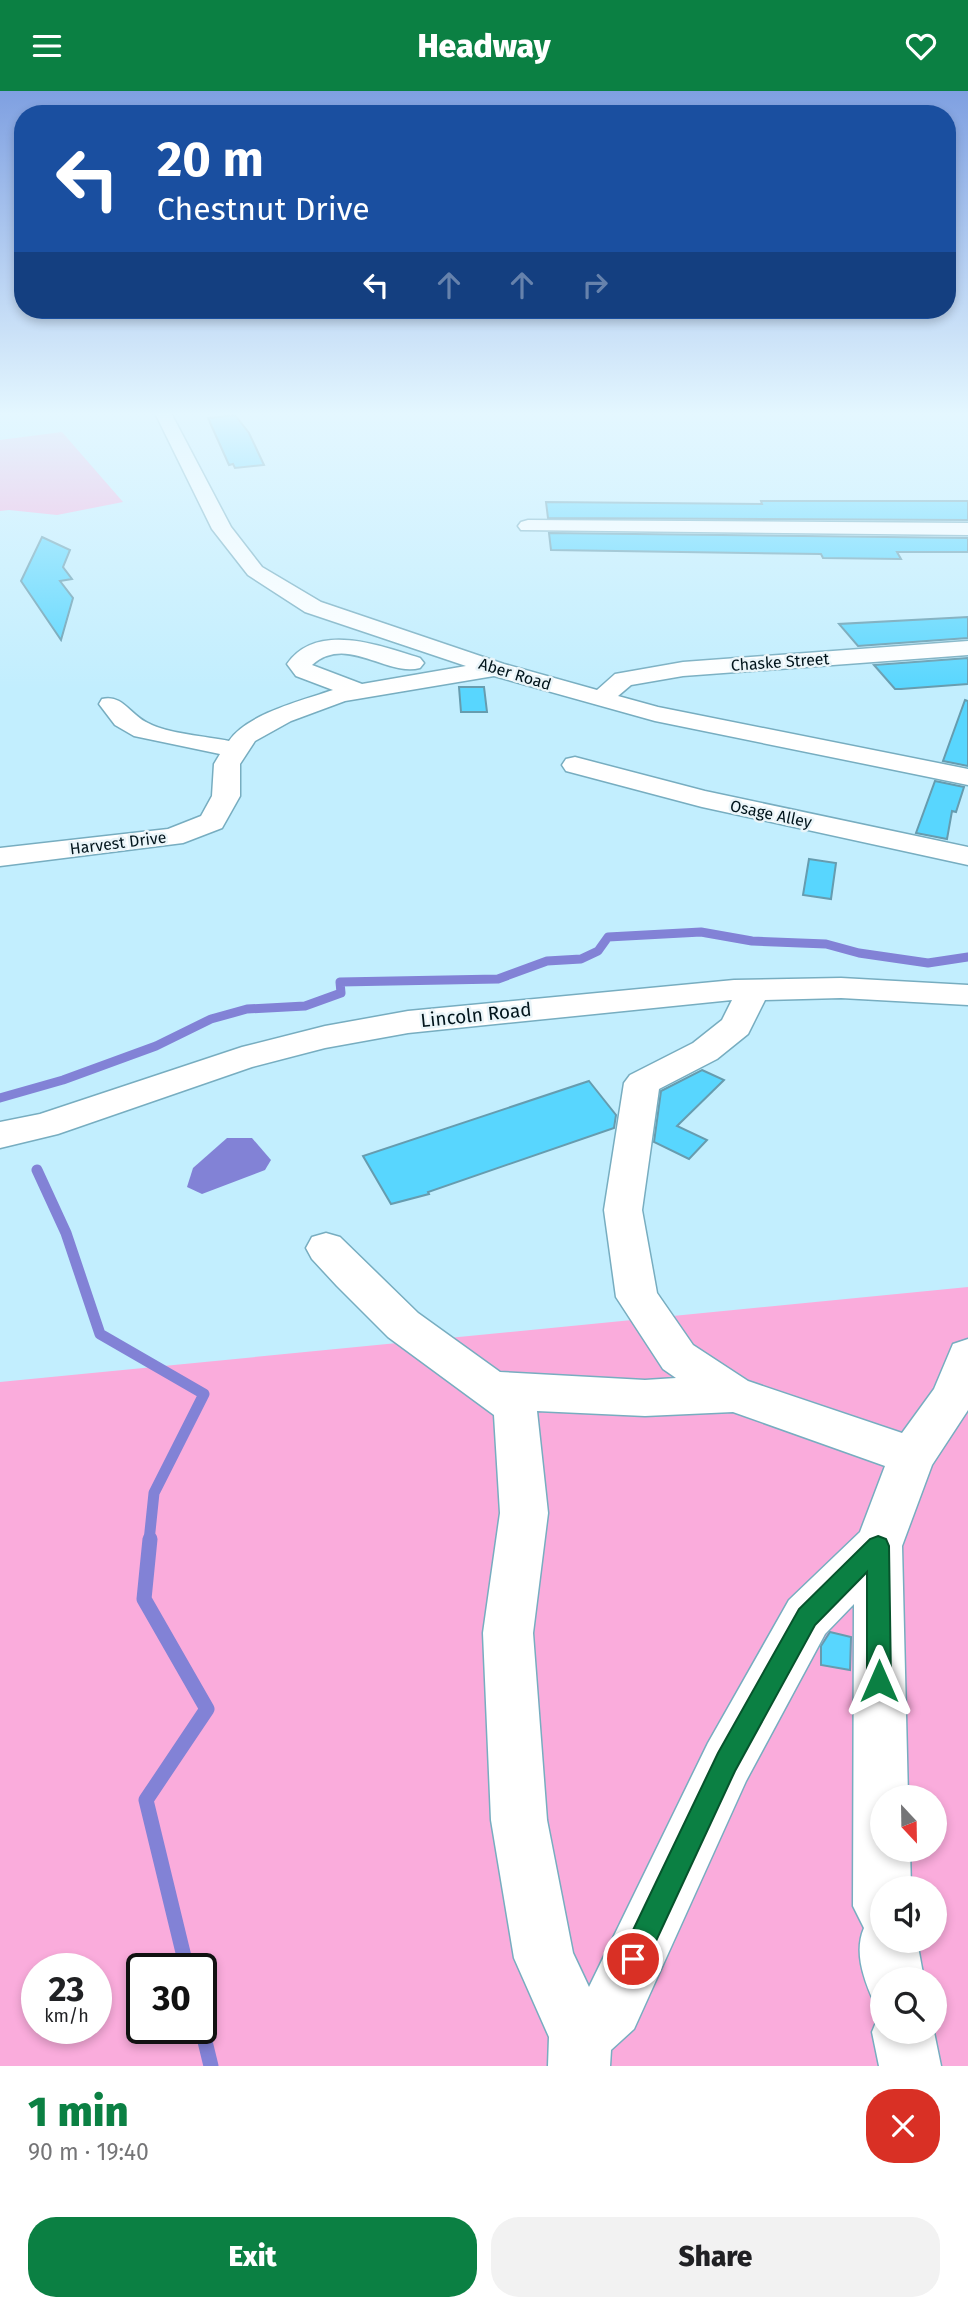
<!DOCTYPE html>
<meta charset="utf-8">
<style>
:root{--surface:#fff;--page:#f2f2f2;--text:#202124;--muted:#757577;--accent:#0b8043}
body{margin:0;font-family:"Fira Sans",sans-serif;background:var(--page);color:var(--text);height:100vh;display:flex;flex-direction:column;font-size:26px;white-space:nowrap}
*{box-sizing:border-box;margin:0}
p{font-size:23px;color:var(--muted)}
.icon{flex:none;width:38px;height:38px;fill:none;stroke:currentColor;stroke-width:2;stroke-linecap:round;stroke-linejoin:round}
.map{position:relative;height:1975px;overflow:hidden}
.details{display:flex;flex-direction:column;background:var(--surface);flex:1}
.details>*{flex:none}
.top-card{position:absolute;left:14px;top:14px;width:942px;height:214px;border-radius:28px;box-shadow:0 4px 10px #0003;background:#1a4fa0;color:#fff;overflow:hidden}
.needle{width:46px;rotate:158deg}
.buttons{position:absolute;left:870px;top:1694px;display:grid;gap:14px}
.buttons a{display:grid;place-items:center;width:77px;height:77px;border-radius:50%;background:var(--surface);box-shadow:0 4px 10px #0003;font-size:35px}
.speed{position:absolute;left:21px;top:1862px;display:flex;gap:14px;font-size:35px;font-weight:700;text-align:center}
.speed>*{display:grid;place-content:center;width:91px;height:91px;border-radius:50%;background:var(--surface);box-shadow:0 4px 10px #0003;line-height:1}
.speed small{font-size:18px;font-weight:400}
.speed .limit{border:4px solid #111;border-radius:10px;background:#fff;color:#111}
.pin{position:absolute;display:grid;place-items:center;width:60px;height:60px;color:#fff;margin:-30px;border:4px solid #fff;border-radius:50%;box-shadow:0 2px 7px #0007}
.me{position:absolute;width:77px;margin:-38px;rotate:0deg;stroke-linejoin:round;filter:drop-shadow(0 0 5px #0008)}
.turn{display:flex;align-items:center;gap:24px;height:147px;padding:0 28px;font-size:32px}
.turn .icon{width:91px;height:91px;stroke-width:2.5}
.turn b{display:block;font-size:49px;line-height:60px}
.lanes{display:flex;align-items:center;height:66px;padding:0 28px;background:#0003;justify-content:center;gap:35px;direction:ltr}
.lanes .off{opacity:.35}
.round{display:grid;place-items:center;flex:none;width:74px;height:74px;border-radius:28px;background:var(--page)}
.headline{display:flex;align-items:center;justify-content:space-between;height:119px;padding:0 28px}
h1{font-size:42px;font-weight:800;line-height:52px;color:var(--accent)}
.primary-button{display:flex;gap:14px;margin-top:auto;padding:14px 28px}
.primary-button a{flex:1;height:80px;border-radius:28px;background:var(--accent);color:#fff;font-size:28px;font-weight:800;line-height:80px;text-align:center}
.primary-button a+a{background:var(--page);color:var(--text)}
header{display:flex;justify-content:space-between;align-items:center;height:91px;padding:0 28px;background:var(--accent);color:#fff;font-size:32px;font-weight:800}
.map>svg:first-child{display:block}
.green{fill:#faacdc;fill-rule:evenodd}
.water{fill:#8282d6}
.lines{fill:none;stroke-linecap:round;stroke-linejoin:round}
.stream-far2{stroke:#8282d6;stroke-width:9}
.stream-far1{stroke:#8282d6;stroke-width:11}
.stream{stroke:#8282d6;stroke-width:15}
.building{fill:#58d6fe;stroke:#669caf;stroke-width:2}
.minor-casing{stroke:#77adc0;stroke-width:3}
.minor{fill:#fff;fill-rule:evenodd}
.route{fill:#0b8043;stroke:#07532c;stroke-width:2}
.labels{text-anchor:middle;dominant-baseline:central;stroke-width:5;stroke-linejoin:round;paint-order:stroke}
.far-street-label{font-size:16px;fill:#01141b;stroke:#eaf5f9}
.street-label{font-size:19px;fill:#01141b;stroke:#eaf5f9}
</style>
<header><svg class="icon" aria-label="menu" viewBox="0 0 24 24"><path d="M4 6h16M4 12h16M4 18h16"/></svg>Headway<svg class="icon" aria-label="heart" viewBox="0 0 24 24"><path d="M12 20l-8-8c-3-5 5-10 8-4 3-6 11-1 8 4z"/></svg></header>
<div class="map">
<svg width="968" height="1975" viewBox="0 0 968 1975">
<rect width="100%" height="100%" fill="#c2eefe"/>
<!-- green -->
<g class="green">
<polygon points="62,341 123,411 57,424 9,419 0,420 0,349"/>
<path d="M 968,1196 L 968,1975 L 0,1975 L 0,1291 ZM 882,1706 L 934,1706 L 934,1759 L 882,1759 ZM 882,1797 L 934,1797 L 934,1850 L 882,1850 ZM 37,1878 L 96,1878 L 96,1937 L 37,1937 ZM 142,1878 L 201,1878 L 201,1937 L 142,1937 ZM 882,1888 L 934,1888 L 934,1941 L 882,1941 Z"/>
</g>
<!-- water -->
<polygon class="water" points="227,1047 252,1047 271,1069 265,1079 202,1103 187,1096 193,1077"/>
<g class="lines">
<!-- stream-far2 -->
<polyline class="stream-far2" points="0,1007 63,989 156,955 211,928 247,918 305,915 341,902 340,891 498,888 547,870 581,868 598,860 608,846 701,841 752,850 826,853 859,862 928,872 968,866"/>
<!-- stream-far1 -->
<polyline class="stream-far1" points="37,1079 66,1142 100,1243 204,1303 154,1402 149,1450"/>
<!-- stream -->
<g class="stream">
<polyline points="150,1448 144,1508 207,1618 146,1709 187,1878"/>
<polyline points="201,1934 211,1975"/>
</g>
</g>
<!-- building -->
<g class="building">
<polygon points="235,324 249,342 264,374 235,377 233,373 229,374 208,327"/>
<polygon points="761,410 968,410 968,429 548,427 546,411 762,413"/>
<polygon points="549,442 968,447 968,461 897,461 901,468 823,467 821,463 551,459"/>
<polygon points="42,446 70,459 63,476 72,488 60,490 73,507 61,549 21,490"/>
<polygon points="968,526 968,547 858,555 839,533"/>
<polygon points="968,567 968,593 901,598 895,598 874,574"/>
<polygon points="459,596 484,596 487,621 461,621"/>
<polygon points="965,609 968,610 968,675 943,670"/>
<polygon points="935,690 964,696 956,721 952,720 947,748 916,742"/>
<polygon points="809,768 836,772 831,808 803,804"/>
<polygon points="702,979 724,989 677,1035 707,1049 689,1068 654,1051 661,1000"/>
<polygon points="589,990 616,1024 614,1037 428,1101 429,1103 391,1113 363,1065"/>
<polygon points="830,1541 851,1546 850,1579 821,1574 821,1555"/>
</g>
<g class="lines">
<!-- minor casing -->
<g class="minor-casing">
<g id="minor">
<path d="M 155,322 L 171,322 L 231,436 L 262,476 L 321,511 L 504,573 L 597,599 L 615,583 L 683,571 L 968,550 L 968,564 L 683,585 L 631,594 L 618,605 L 658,616 L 968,678 L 968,694 L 655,630 L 494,585 L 345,610 L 291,630 L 255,650 L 240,673 L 240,705 L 222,737 L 183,752 L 0,775 L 0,757 L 168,738 L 201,725 L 212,705 L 214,673 L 220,663 L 134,645 L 115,634 L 99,613 L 102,608 C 123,603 130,624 148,632 C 168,643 206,645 229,650 C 247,623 303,609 333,599 L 296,585 L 287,573 C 317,530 381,555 420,567 L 424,572 L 420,577 C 386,586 347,543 312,574 L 362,593 L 466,575 L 305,521 L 248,484 L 212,438 Z"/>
<polygon points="528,429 968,432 968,444 521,439 518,435 521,431"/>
<polygon points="575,666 705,700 968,756 968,774 702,716 566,680 562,674 566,668"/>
<path d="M 841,887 L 968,894 L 968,914 L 841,907 L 765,909 L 748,943 L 717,968 L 659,998 L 642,1119 L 657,1202 L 693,1254 L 748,1290 L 902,1342 L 934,1298 L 953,1253 L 968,1248 L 968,1319 L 932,1374 L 902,1455 L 908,1706 L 882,1706 L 882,1759 L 910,1759 L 911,1797 L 882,1797 L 882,1850 L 917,1850 L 924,1888 L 882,1888 L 882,1913 L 873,1909 C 863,1886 854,1860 864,1837 L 853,1815 L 854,1513 L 825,1543 L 746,1690 L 634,1938 L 611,1959 L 610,1975 L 548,1975 L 549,1946 L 514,1867 L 491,1729 L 483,1542 L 500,1422 L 494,1324 L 388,1246 L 337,1195 L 312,1168 L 306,1157 L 312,1146 L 326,1142 L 340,1146 L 418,1222 L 500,1281 L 645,1289 L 676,1287 L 663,1278 L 616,1206 L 604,1119 L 624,992 L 630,984 L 693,952 L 722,929 L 732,909 L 408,942 L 325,957 L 252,976 L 58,1043 L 0,1057 L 0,1031 L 40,1023 L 242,956 L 325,935 L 408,920 L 734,889 ZM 537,1320 L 645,1325 L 733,1321 L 885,1375 L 860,1441 L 789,1509 L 708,1652 L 589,1896 L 573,1862 L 547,1729 L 533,1542 L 548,1422 Z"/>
<polygon points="881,1919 882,1941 934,1941 941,1975 879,1975 872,1941"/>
</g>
</g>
<!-- minor -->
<use href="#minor" class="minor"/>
</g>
<!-- sky -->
<linearGradient id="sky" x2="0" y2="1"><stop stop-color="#7fa0e1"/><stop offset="0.54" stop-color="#e4f7ff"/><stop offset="1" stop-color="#e4f7ff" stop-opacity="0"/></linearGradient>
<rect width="968" height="598" fill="url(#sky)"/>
<!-- route -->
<polygon class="route" points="878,1445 886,1448 889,1455 891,1590 887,1598 879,1602 871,1598 867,1590 867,1481 815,1534 735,1680 643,1878 633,1882 624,1878 620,1868 624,1858 718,1662 799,1518 870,1448"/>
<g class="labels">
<!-- far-street labels -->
<g class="far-street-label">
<text transform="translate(780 571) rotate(-4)">Chaske Street</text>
<text transform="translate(515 583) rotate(17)">Aber Road</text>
<text transform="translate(771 723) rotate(12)">Osage Alley</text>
<text transform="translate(118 752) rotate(-7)">Harvest Drive</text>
</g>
<!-- street labels -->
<g class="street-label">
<text transform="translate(476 924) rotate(-6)">Lincoln Road</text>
</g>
</g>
</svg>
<div class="buttons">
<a><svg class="needle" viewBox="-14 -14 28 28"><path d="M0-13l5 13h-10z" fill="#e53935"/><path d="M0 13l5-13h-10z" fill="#757577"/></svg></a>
<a><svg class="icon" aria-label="sound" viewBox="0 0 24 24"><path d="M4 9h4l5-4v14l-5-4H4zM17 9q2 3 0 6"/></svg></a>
<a><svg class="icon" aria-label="search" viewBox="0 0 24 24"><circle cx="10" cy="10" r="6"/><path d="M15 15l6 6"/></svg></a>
</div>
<div class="speed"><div>23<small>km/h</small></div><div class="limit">30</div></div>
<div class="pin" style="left:633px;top:1868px;background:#d93025"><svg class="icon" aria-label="arrive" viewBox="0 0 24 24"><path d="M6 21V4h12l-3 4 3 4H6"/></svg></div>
<svg class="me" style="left:879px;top:1590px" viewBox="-20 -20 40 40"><path d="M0-17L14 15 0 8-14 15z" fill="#0b8043" stroke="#fff" stroke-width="4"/></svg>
<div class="top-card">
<div class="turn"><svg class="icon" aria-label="left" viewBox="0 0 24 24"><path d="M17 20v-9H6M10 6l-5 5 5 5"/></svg><div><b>20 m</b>Chestnut Drive</div></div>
<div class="lanes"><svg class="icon" aria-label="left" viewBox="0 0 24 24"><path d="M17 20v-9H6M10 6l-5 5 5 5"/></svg><svg class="icon off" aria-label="ahead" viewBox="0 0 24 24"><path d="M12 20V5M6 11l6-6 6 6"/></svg><svg class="icon off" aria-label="ahead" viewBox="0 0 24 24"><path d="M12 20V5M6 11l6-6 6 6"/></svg><svg class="icon off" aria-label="right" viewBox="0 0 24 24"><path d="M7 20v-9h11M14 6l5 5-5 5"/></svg></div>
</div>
</div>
<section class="details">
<div class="headline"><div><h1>1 min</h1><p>90 m · 19:40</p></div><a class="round" style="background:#d93025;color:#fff"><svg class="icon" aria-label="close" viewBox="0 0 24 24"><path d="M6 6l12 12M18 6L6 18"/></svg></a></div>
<div class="primary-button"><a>Exit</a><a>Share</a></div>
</section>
